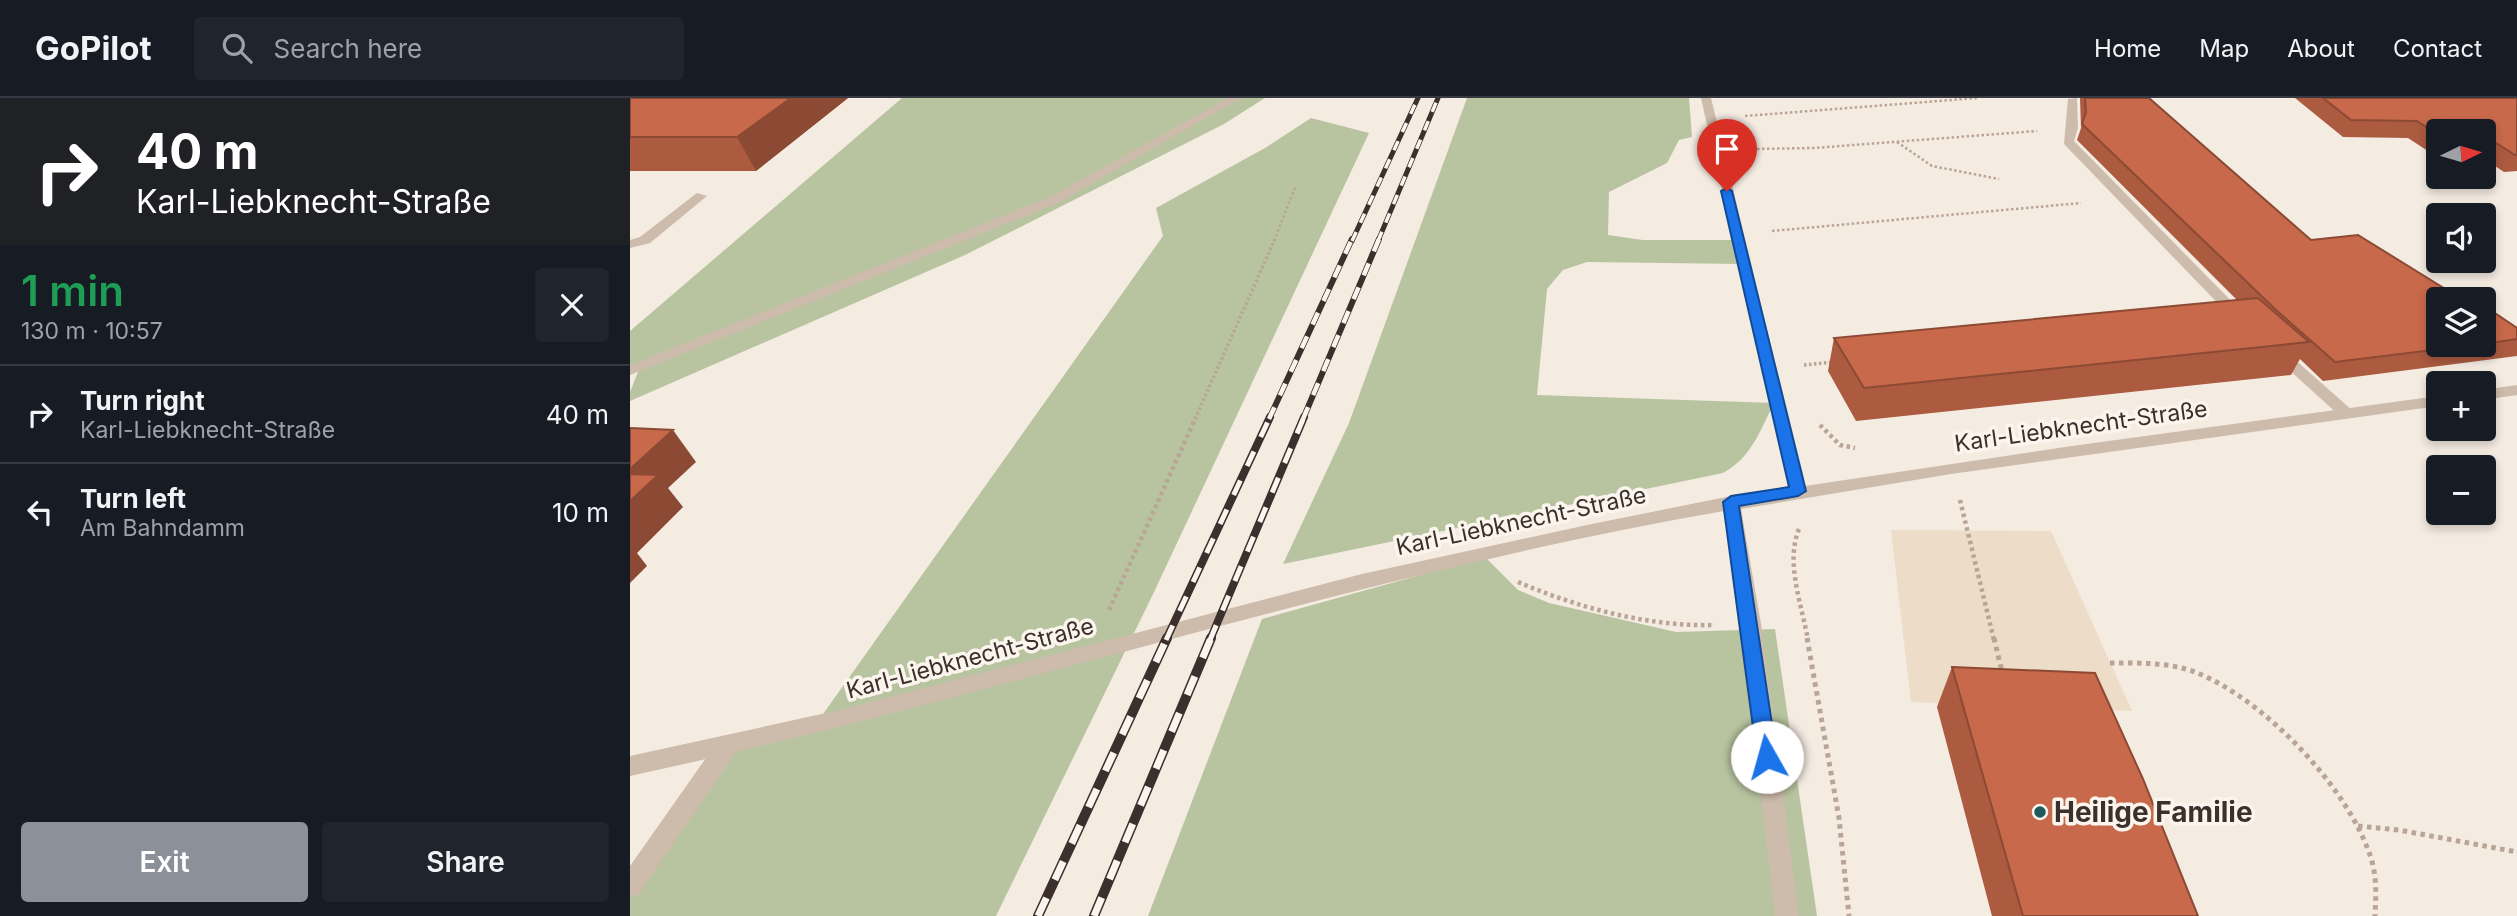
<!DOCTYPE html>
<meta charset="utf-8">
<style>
:root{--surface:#171b24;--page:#20242c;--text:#f1f3f6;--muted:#9ea1a6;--line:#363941;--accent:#8c9099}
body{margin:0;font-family:Inter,sans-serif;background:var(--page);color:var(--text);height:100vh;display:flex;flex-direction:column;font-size:26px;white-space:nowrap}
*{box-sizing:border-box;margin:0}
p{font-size:23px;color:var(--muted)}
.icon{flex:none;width:38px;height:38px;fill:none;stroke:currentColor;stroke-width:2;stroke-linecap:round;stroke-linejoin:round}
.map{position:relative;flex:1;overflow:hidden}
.sheet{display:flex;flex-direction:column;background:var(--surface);width:630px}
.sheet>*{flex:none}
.banner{background:#202124;color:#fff;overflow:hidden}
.needle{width:46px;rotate:85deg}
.buttons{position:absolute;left:1796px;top:21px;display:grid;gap:14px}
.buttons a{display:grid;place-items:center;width:70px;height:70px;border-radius:7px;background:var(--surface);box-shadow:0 4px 10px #0003;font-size:35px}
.pin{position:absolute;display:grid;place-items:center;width:60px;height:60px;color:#fff;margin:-72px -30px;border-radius:50% 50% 50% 0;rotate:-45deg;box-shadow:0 0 7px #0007}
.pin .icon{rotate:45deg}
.me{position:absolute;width:77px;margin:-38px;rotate:353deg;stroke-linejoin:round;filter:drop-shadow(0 0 5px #0008)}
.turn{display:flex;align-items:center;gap:24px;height:147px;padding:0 21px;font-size:32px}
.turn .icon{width:91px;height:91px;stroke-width:2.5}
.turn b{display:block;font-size:49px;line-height:60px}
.round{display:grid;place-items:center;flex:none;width:74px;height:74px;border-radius:7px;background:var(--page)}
.headline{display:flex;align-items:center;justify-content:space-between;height:119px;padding:0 21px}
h1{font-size:42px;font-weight:600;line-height:52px;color:#1e9e55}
.action{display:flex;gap:14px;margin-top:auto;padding:14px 21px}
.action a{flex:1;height:80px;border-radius:7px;background:var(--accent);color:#fff;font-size:28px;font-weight:600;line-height:80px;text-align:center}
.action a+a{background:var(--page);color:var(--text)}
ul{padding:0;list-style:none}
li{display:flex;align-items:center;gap:21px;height:98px;padding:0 21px;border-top:2px solid var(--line)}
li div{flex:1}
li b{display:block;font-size:26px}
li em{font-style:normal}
header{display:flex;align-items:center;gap:42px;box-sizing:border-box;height:98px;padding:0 35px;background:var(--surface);border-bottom:2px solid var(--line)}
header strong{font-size:33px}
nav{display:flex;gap:38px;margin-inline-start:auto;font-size:24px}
.search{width:490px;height:63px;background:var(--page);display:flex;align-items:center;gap:18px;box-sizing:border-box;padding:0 24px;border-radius:7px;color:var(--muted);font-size:26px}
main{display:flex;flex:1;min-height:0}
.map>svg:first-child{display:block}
.green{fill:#b8c4a0}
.plaza{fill:#ecdcc8}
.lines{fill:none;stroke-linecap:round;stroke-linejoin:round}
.path-far3{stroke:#b9a596;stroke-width:2.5;stroke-dasharray:2.5 2.5;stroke-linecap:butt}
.path-far2{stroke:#b9a596;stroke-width:3.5;stroke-dasharray:2.5 2.5;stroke-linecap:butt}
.path-far1{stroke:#b9a596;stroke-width:4.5;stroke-dasharray:3.5 3.5;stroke-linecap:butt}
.path{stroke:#b9a596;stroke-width:5;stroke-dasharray:4.5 4.5;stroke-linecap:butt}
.lane{fill:#cdbbac;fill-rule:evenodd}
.street{fill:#cdbbac;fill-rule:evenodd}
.rail-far3-casing{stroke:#3b302b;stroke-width:5}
.rail-far2-casing{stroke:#3b302b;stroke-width:6}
.rail-far1-casing{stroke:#3b302b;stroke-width:8}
.rail-casing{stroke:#3b302b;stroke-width:10}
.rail-far3{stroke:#fbf5ee;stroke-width:3.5;stroke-dasharray:10;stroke-linecap:butt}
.rail-far2{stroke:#fbf5ee;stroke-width:4.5;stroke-dasharray:13;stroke-linecap:butt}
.rail-far1{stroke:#fbf5ee;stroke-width:5;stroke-dasharray:16;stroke-linecap:butt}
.rail{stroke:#fbf5ee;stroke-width:7;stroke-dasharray:20;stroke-linecap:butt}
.wall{fill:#ac5a40}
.shaded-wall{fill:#8c4a34}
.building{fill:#c8694b;stroke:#8c4a34;stroke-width:2}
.route{fill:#1a73e8;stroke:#114b97;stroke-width:2}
.poi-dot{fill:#1f5a5e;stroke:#fbf5ee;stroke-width:2.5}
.labels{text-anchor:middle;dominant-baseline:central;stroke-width:7;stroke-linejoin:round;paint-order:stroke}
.street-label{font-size:23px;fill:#3b302b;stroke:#fbf5ee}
.near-poi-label{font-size:28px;font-weight:bold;fill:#3b302b;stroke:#fbf5ee;text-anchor:start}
</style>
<header>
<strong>GoPilot</strong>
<div class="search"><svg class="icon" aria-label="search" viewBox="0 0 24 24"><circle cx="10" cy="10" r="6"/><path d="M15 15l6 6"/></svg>Search here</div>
<nav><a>Home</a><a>Map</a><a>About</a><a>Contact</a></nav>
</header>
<main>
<section class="sheet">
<div class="banner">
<div class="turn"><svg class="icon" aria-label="right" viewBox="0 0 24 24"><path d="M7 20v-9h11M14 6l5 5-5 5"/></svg><div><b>40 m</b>Karl-Liebknecht-Straße</div></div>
</div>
<div class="headline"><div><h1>1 min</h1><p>130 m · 10:57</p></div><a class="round"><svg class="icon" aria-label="close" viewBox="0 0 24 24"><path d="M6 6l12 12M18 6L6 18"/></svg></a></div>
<ul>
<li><svg class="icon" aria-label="right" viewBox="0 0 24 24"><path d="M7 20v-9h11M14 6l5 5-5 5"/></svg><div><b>Turn right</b><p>Karl-Liebknecht-Straße</p></div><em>40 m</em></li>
<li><svg class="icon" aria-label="left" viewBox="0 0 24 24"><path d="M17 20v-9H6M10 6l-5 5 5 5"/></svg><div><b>Turn left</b><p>Am Bahndamm</p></div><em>10 m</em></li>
</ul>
<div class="action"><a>Exit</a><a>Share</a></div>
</section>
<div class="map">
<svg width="1887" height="818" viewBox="0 0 1887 818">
<rect width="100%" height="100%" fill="#f4ebe1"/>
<!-- green -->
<g class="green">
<polygon points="272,0 635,0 594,26 335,157 0,303 0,294 10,269 0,272 0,233"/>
<path d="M 837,0 L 1059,0 L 1062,39 L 1049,42 L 1037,65 L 979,94 L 978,137 L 1013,142 L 1106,142 L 1113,166 L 957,164 L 933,172 L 917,191 L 907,297 L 1144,305 C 1130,333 1121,360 1093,375 L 653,466 L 719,325 Z"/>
<polygon points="681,20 739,35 525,492 366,818 0,818 0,780 97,650 186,626 533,138 526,110 635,50"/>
<polygon points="855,459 888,492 919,505 1046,534 1145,531 1187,818 518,818 632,521"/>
</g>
<!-- plaza -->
<polygon class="plaza" points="1261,432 1421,433 1502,613 1281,604"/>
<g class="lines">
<!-- path-far3 -->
<g class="path-far3">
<polyline points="1115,18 1347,0"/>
<polyline points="1267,44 1302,68 1369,81"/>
<polyline points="1122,51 1184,50 1407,33"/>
<polyline points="1142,133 1451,105"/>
<polyline points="644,143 666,87"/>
</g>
<!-- path-far2 -->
<g class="path-far2">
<polyline points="1174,267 1204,264"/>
<polyline points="565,321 645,141"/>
</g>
<!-- path-far1 -->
<g class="path-far1">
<polyline points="1190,327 1210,347 1225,350"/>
<polyline points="1330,402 1364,542"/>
<path d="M 1169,431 C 1155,464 1172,508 1178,542"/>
<path d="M 888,484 C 949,510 1019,529 1085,527"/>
<polyline points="479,512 566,319"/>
</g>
<!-- path -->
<g class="path">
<polyline points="1177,540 1209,720 1219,818"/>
<polyline points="1364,540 1372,574"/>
<path d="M 1480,565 C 1508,565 1538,564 1565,574 C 1634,601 1718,689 1741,760 C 1747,779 1746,798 1745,818"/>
<polyline points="1728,728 1769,732 1887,754"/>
</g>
<!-- lane -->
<g class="lane">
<polygon points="598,0 611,0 428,105 0,277 0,267 420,99"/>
<polygon points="1447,0 1448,30 1444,43 1615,217 1615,223 1605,223 1434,46 1438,1"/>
<polygon points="67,95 77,98 20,145 0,150 0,142 10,139"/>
<polygon points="1649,251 1654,252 1723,313 1725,316 1723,319 1711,319 1644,258 1644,252"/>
<polygon points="96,641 104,643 107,650 104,657 9,796 0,799 0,768 88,643"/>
</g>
<!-- street -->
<g class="street">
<path d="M 1071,0 L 1081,0 L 1175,388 L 1442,348 L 1808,298 L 1808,308 L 1321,376 L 1111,411 L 1131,526 L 1169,818 L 1145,818 L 1111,526 L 1094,413 C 723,477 367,599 0,678 L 0,658 L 210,612 L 732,476 L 957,427 L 1101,398 L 1159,391 Z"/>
<polygon points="1887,287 1887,297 1853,302 1853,292"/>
</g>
<!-- rail-far3 casing -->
<g class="rail-far3-casing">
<g id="rail-far3">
<polyline points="722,143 788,0"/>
<polyline points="748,143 808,0"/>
</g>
</g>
<!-- rail-far2 casing -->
<g class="rail-far2-casing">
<g id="rail-far2">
<polyline points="639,321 722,141"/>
<polyline points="673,321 749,141"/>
</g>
</g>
<!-- rail-far1 casing -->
<g class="rail-far1-casing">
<g id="rail-far1">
<polyline points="536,542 640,319"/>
<polyline points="580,542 674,319"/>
</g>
</g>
<!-- rail casing -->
<g class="rail-casing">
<g id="rail">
<polyline points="408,818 537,540"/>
<polyline points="464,818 581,540"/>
</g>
</g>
<!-- rail-far3 -->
<use href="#rail-far3" class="rail-far3"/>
<!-- rail-far2 -->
<use href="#rail-far2" class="rail-far2"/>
<!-- rail-far1 -->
<use href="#rail-far1" class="rail-far1"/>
<!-- rail -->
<use href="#rail" class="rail"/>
</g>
<!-- wall -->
<g class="wall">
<polygon points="0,0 218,0 126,73 0,73"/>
<polygon points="1450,0 1519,0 1681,142 1808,247 1853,247 1853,207 1887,230 1887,258 1693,283 1670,261 1661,277 1226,323 1198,273 1204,240 1607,202 1447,42 1451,30"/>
<polygon points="1665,0 1887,0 1887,73 1874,74 1853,60 1853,33 1808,33 1808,57 1804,57 1778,40 1713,39"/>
<polygon points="1322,569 1568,818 1362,818 1307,609"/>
</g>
<!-- shaded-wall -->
<g class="shaded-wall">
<polygon points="161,0 218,0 126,73 107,39"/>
<polygon points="43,332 66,364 38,390 53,409 7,455 17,468 0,485 0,371"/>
</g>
<!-- building -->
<g class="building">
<polygon points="0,0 161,0 107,39 0,39"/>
<polygon points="1455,0 1519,0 1681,142 1728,137 1817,192 1828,191 1844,201 1808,201 1808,247 1844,247 1705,264 1645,211 1452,26 1456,14"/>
<polygon points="1693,0 1887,0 1887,57 1885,57 1858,40 1853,40 1853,33 1808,33 1808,37 1787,23 1721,22"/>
<polygon points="1628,200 1679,244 1234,290 1204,240"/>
<polygon points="1853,207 1887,230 1887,241 1853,246"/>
<polygon points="0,330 43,332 0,371"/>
<polygon points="0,376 28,377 0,403"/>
<polygon points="1322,569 1465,575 1513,681 1568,818 1393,818"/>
</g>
<!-- route -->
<polygon class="route" points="1097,90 1102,93 1176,393 1168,398 1109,408 1147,659 1144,665 1137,667 1130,665 1127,659 1093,404 1101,398 1159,389 1091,93"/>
<!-- markers -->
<circle class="poi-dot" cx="1410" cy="714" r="7"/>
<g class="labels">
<!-- street labels -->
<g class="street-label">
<text transform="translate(1451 328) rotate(-8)">Karl-Liebknecht-Straße</text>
<text transform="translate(891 423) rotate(-12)">Karl-Liebknecht-Straße</text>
<text transform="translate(340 560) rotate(-15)">Karl-Liebknecht-Straße</text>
</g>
<!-- near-poi labels -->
<g class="near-poi-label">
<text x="1424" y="714">Heilige Familie</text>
</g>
</g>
</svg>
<div class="buttons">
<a><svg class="needle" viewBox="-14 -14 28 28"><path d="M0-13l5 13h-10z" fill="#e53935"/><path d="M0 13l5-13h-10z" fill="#9ea1a6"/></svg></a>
<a><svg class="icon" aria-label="sound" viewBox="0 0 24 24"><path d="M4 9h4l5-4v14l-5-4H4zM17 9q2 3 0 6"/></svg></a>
<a><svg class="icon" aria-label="layers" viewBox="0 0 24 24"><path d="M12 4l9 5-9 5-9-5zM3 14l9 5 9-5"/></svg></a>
<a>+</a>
<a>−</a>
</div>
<div class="pin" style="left:1097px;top:93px;background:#d93025"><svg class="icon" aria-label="arrive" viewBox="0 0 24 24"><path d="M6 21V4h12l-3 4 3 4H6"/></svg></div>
<svg class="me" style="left:1137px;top:659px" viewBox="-20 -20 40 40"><circle r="19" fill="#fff"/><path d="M0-13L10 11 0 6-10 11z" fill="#1a73e8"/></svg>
</div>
</main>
